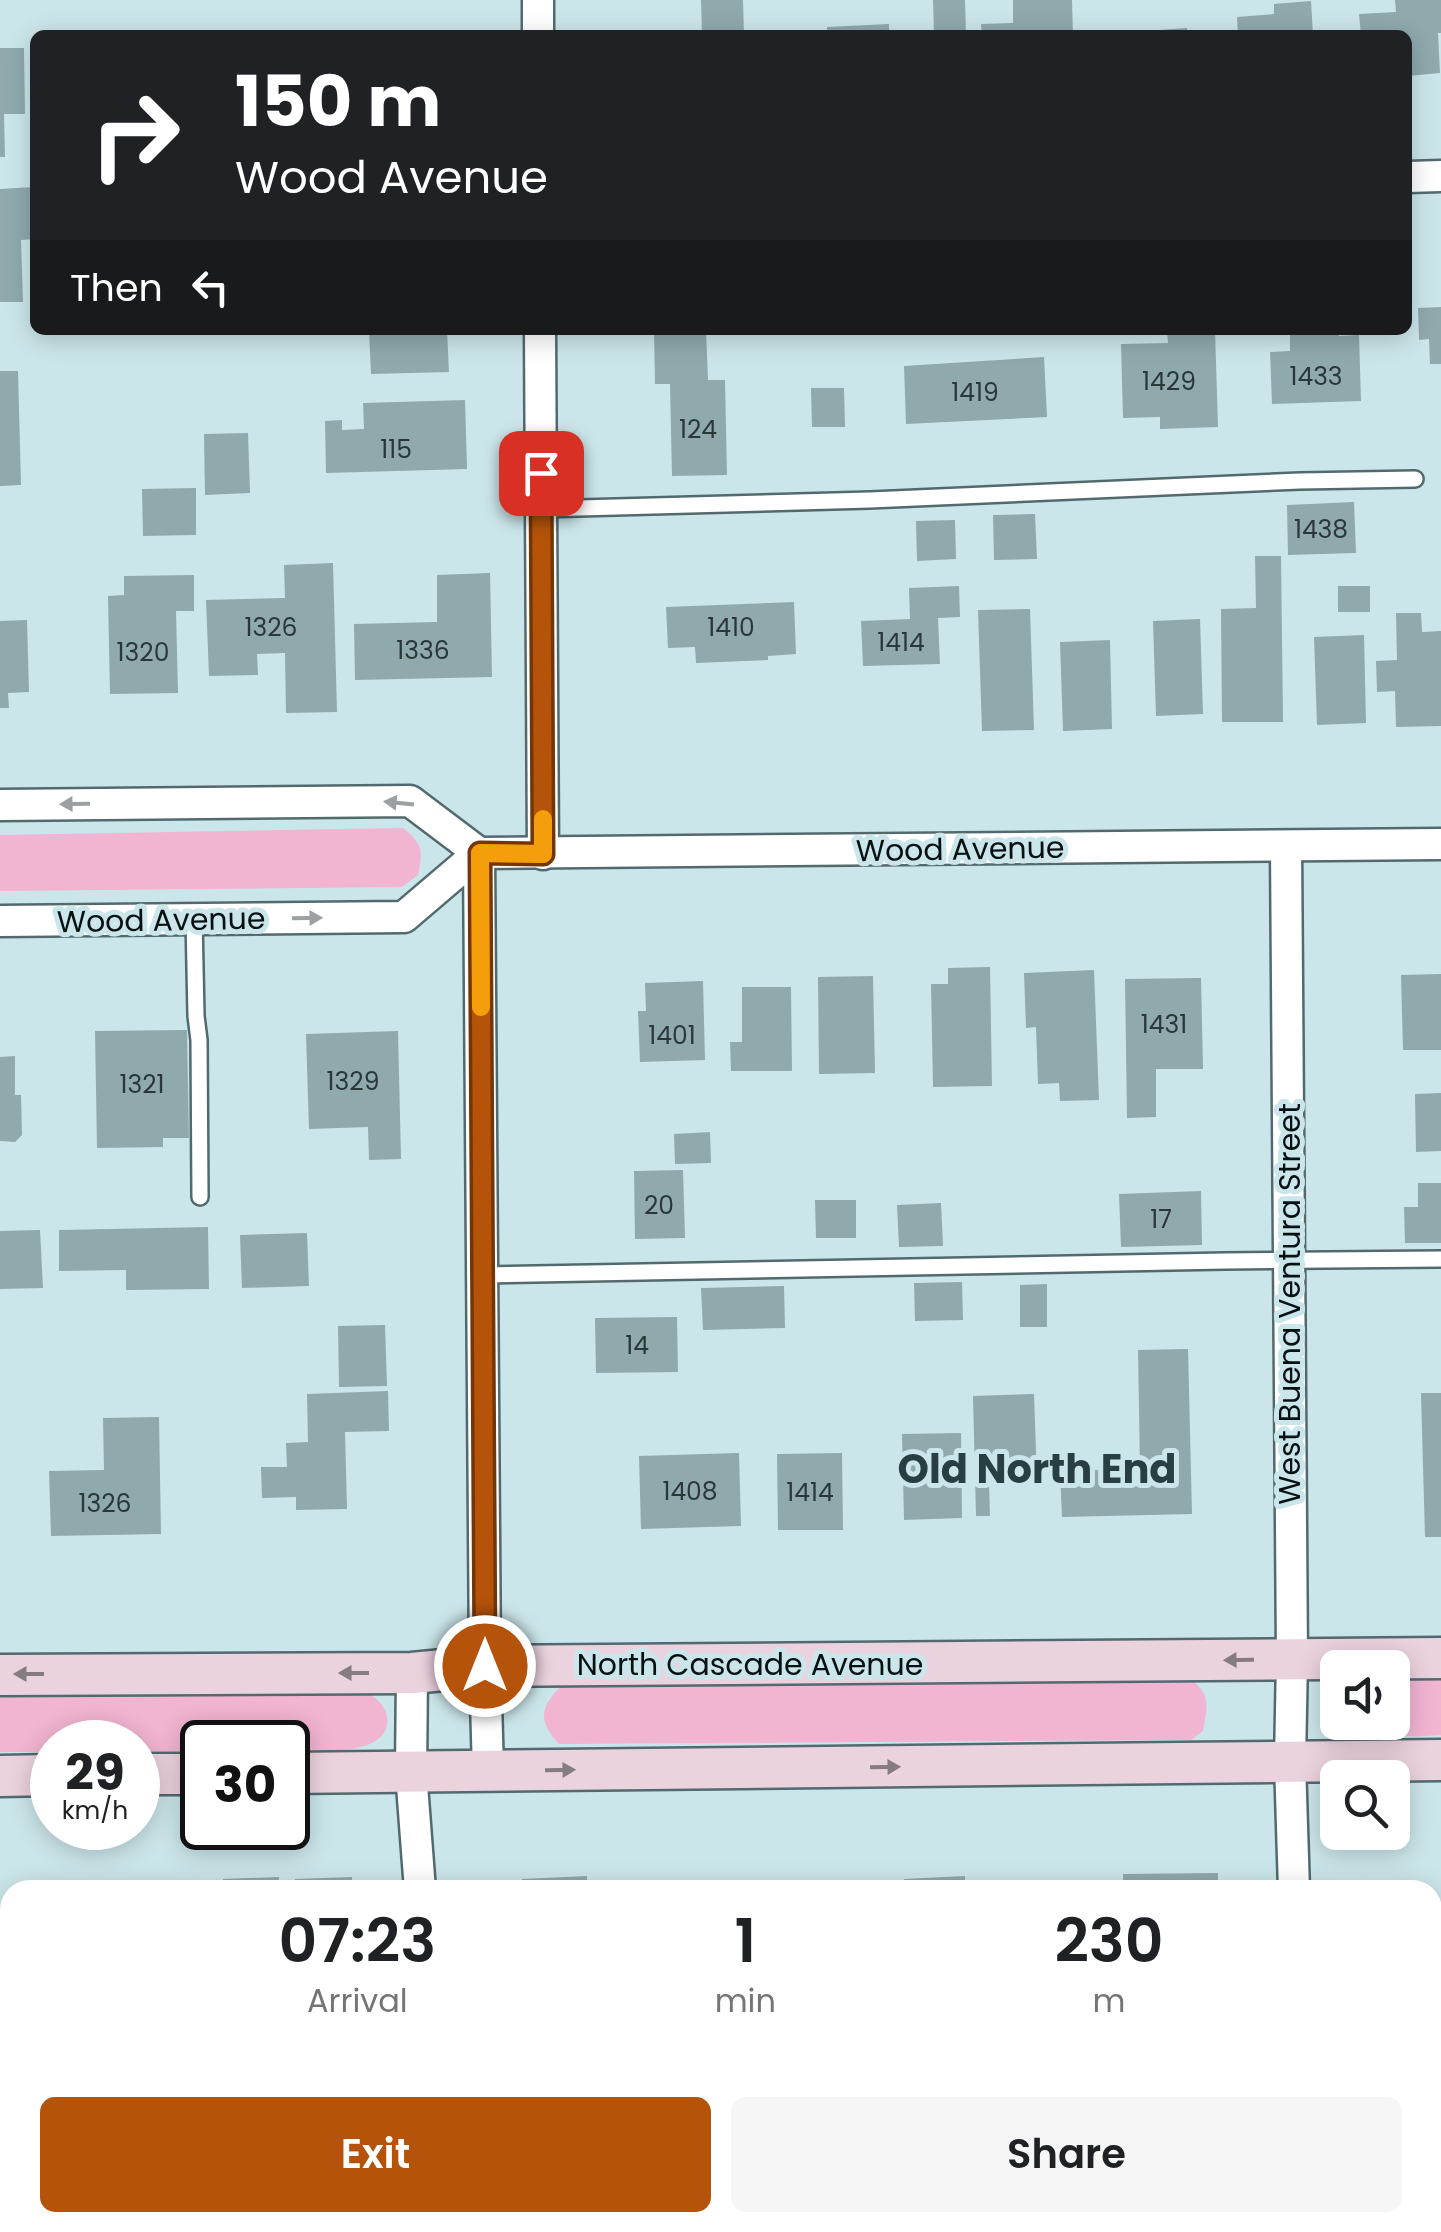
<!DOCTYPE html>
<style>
:root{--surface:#fff;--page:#f6f6f6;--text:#202124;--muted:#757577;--accent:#b45309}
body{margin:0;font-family:Poppins,sans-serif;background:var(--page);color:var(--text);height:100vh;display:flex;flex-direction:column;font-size:38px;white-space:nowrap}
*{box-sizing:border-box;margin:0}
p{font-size:32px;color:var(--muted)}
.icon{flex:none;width:55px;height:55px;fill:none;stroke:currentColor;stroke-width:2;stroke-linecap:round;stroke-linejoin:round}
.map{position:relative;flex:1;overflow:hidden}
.drawer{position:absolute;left:0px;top:1880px;width:1442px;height:352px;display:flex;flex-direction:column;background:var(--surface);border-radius:30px 30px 0 0;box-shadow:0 5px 25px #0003}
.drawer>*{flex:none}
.guide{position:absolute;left:30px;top:30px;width:1382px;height:305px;border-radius:15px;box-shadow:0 5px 25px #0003;background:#202124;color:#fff;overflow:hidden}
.buttons{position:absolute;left:1320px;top:1650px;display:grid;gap:20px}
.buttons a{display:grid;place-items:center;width:90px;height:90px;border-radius:15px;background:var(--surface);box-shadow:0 5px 25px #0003;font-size:50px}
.speed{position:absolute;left:30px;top:1720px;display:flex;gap:20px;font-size:50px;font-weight:700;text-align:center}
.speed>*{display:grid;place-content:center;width:130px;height:130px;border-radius:50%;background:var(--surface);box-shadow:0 5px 25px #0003;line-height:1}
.speed small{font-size:25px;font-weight:400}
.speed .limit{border:5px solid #111;border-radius:15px;background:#fff;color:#111}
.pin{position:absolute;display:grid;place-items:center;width:85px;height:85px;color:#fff;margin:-42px;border-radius:20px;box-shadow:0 5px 15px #0006}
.me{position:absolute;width:110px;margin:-55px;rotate:0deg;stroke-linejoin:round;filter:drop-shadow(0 0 8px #0008)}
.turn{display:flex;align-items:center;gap:35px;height:210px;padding:0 40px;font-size:45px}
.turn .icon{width:130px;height:130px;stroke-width:2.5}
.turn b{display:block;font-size:70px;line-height:85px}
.then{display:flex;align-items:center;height:95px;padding:0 40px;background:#0003;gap:20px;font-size:38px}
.eta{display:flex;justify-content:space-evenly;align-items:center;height:170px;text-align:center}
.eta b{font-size:60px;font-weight:600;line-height:70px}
.action{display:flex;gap:20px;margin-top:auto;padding:20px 40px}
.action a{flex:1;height:115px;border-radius:15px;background:var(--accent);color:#fff;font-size:40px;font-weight:600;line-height:115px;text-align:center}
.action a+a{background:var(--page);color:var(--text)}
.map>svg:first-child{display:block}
.green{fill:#f1b4d1}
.building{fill:#8fa9ad}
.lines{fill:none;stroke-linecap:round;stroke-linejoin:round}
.service-casing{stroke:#526a6e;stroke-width:20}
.minor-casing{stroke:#526a6e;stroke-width:35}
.secondary-casing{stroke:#526a6e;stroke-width:45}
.service{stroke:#fff;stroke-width:15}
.minor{stroke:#fff;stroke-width:30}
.secondary{stroke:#ebd2df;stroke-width:40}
.oneway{fill:#9ca0a0}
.oneway2{fill:#857b83}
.route-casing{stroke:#753606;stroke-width:25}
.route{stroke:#b45309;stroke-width:18}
.slow{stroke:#f59e0b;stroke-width:18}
.labels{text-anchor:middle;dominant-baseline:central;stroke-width:10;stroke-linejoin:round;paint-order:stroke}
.number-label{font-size:25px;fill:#2a3739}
.street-label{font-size:30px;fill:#081112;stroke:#cbe6ea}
.district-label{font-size:40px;font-weight:bold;fill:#273e42;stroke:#cbe6ea}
</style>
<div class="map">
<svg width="1441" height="2232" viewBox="0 0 1441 2232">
<rect width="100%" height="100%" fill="#cbe6ea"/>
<!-- green -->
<g class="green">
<path d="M 403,828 C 423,844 423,851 418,875 L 402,887 L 0,891 L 0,835 Z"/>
<path d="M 1441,1676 L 1441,1735 C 1419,1736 1397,1741 1382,1723 L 1392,1722 L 1393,1678 Z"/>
<path d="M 1190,1679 C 1212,1695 1207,1707 1203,1731 L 1191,1740 L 559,1744 C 536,1719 541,1706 563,1684 Z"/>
<path d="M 362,1689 C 373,1696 385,1703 387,1717 C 392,1759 313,1750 288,1750 L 288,1742 L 202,1742 L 202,1751 L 138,1751 L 138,1742 L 52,1742 L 52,1752 L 0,1752 L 0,1693 Z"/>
</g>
<!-- building -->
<g class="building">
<polygon points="701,0 743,0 744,35 702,35"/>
<polygon points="933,0 965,0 966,34 934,35"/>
<polygon points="1013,0 1072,0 1073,35 982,35 981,24 1013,23"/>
<polygon points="1395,0 1441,0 1441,33 1438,33 1440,73 1408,76 1408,35 1361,35 1359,14 1396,12"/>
<polygon points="1311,1 1313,35 1238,35 1237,17 1274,14 1274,4"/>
<polygon points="889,24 889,35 827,35 827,27"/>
<polygon points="1187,28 1188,35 1132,35 1132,32"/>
<polygon points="0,48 24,48 25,114 4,114 5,157 0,157"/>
<polygon points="35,187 35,239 21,240 23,302 0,302 0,189"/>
<polygon points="1441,307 1441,364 1430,364 1429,339 1419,340 1418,308"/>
<polygon points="369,330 447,330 449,372 371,374"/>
<polygon points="654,330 706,330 708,380 725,380 727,475 672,476 670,384 655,384"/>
<polygon points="1167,330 1215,330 1218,427 1160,429 1160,417 1123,418 1121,344 1168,343"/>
<polygon points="1290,330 1339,330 1339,336 1359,335 1361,401 1272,404 1270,352 1290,351"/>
<polygon points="1044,357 1047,417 906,424 904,366"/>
<polygon points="0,371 18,371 21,485 0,486"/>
<polygon points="811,388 844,388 845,427 812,427"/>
<polygon points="465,400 467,469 326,473 325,421 342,420 342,430 364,429 363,403"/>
<polygon points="248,433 250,493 205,495 204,434"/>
<polygon points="196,488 196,535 143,536 142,489"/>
<polygon points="1354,502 1356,553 1288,555 1287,505"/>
<polygon points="1035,514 1037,559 994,560 993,515"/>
<polygon points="955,520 956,559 917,561 916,521"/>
<polygon points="1255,556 1281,556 1283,722 1222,722 1221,609 1256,608"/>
<polygon points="333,563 337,712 286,713 285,653 257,654 258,675 209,676 206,600 285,598 284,565"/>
<polygon points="490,573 492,677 355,680 354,624 437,622 437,575"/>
<polygon points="194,575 194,611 176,611 178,693 110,694 108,596 124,595 124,576"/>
<polygon points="959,586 960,617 938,618 940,664 863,666 861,621 910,619 909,588"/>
<rect x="1338" y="586" width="32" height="26"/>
<polygon points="794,602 796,654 768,656 768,660 696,663 695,647 668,648 666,607"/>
<polygon points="1030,609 1034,730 982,731 978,610"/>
<polygon points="1396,613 1421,613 1422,632 1441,631 1441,726 1396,727 1395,691 1377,692 1376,661 1397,660"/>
<polygon points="1200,619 1203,714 1156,716 1153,621"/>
<polygon points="27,620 29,692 8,693 9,708 0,708 0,621"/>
<polygon points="1364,635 1366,723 1317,725 1314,637"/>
<polygon points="1110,640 1112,729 1063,731 1060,642"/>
<polygon points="990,967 992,1086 933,1087 931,984 948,984 948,968"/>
<polygon points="1094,970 1099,1100 1060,1101 1059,1083 1038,1084 1036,1027 1026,1028 1024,973"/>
<polygon points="1441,974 1441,1050 1403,1050 1401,975"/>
<polygon points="873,976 875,1073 819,1074 818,977"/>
<polygon points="1201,978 1203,1069 1156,1069 1156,1117 1127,1118 1125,979"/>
<polygon points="703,981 705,1060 640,1062 638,1011 646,1011 645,983"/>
<polygon points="742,987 791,987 792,1071 731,1071 730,1042 742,1042"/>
<polygon points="187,1030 189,1138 163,1138 163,1147 97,1148 95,1031"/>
<polygon points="398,1031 401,1159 369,1160 368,1127 309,1129 306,1034"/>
<polygon points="15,1056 15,1095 21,1095 22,1135 15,1142 0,1141 0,1057"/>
<polygon points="1441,1093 1441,1151 1416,1152 1415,1094"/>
<polygon points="710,1132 711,1163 675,1164 674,1134"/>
<polygon points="683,1170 685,1238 635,1239 634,1171"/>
<polygon points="1418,1183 1441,1183 1441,1243 1405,1243 1404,1207 1418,1207"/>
<polygon points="1201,1191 1202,1245 1121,1247 1119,1194"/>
<polygon points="815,1200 856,1200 856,1238 816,1238"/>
<polygon points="941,1203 943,1246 899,1247 897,1205"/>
<polygon points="208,1227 209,1289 126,1290 126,1270 59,1271 59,1230"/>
<polygon points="40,1230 43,1288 0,1289 0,1231"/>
<polygon points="307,1233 309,1286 242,1288 240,1235"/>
<polygon points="962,1282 963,1320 915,1321 914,1283"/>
<polygon points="1047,1284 1047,1327 1020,1327 1020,1285"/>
<polygon points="784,1286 785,1328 703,1330 701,1288"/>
<polygon points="677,1317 678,1372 596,1373 595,1318"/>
<polygon points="385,1325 387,1386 339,1387 338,1326"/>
<polygon points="1188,1349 1192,1514 1062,1517 1060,1471 1140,1469 1138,1350"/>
<polygon points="388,1391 389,1431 345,1432 347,1509 296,1510 296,1497 262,1498 261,1467 287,1467 286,1443 308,1442 307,1394"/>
<polygon points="1421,1393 1441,1393 1441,1537 1425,1537"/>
<polygon points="1034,1394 1037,1480 989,1482 990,1516 976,1516 973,1396"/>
<polygon points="159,1417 161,1534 51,1536 49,1471 104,1470 103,1418"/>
<polygon points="961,1433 962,1518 904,1520 902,1434"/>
<polygon points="739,1453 741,1526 641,1529 639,1456"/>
<polygon points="842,1453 843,1530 778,1530 777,1454"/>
<polygon points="1218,1873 1218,1890 1123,1890 1123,1874"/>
<polygon points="587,1876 587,1890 523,1890 522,1879"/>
<polygon points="965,1876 965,1890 904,1890 904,1879"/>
<polygon points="279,1877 279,1890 223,1890 223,1879"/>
<polygon points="352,1877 352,1890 296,1890 295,1879"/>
<rect x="0" y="1919" width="10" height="141"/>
<rect x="1432" y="1932" width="9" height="177"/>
<polygon points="0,2110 10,2110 10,2153 0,2154"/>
<polygon points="1432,2173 1441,2173 1441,2230 1421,2231 1421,2222 1432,2222"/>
<rect x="22" y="2222" width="47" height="10"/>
<polygon points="108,2222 148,2222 149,2232 108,2232"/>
<rect x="323" y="2222" width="59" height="10"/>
<polygon points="511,2222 592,2222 593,2232 512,2232"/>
<polygon points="674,2222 723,2222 724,2232 675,2232"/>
<polygon points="732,2222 805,2222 806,2232 733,2232"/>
<rect x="851" y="2222" width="45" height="10"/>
<rect x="898" y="2222" width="36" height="10"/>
<polygon points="1019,2222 1059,2222 1060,2229 1019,2230"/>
<rect x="1152" y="2222" width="57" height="10"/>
</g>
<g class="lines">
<!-- service casing -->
<g class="service-casing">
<g id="service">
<polyline points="542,509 870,500 1300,481 1415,479"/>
<polyline points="194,919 196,1016 199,1040 200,1197"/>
<polyline points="483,1275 1225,1261 1441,1259"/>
<polyline points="1432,2154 1441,2154"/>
<polyline points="0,2170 10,2170"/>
</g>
</g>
<!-- minor casing -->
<g class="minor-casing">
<g id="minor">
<polyline points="538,0 538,35"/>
<polyline points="1408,177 1441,176"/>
<polyline points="540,330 543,854"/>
<polyline points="0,805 410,801 479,853 1441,844"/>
<polyline points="1286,846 1292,1659 1290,1762 1294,1890"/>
<polyline points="479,853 485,1666 488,1771"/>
<polyline points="0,921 404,917 479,853"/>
<polyline points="412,1673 411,1772 420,1890"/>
<polyline points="446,2222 447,2232"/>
<polyline points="1304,2222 1304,2232"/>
</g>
</g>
<!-- secondary casing -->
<g class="secondary-casing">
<g id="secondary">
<polyline points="0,1675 412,1673 485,1666 1441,1658"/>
<polyline points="288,1773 1441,1760"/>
<polyline points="138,1774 202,1774"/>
<polyline points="0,1776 52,1775"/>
</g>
</g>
<!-- service -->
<use href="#service" class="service"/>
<!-- minor -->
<use href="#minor" class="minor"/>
<!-- secondary -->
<use href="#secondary" class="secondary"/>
</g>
<!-- one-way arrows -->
<defs><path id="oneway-solid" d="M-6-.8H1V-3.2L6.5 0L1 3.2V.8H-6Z" transform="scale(2.5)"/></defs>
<g class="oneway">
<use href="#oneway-solid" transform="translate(399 803) rotate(-174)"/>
<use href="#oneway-solid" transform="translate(75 804) rotate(179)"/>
<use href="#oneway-solid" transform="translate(307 918) rotate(-1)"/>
</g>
<g class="oneway2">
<use href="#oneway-solid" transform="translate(1239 1660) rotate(179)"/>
<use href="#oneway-solid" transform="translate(354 1673) rotate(180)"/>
<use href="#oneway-solid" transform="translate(29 1674) rotate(180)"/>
<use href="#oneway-solid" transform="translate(885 1767) rotate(-1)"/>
<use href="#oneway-solid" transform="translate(560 1770) rotate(-1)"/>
</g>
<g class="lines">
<!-- route casing -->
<g class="route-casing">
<polyline id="route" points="485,1666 480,853 543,854 541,473"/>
</g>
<!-- route -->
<use href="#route" class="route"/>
<!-- slow -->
<polyline class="slow" points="481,1007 480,853 543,854 543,819"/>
</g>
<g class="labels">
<!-- number labels -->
<g class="number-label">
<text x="1316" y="376">1433</text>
<text x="1169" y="381">1429</text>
<text x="975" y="392">1419</text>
<text x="698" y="429">124</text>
<text x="396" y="449">115</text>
<text x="1321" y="529">1438</text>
<text x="271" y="627">1326</text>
<text x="731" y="627">1410</text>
<text x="901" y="642">1414</text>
<text x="423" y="650">1336</text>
<text x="143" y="652">1320</text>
<text x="1164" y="1024">1431</text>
<text x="672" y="1035">1401</text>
<text x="353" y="1081">1329</text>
<text x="142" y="1084">1321</text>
<text x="659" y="1205">20</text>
<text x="1161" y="1219">17</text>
<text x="637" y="1345">14</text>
<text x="690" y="1491">1408</text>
<text x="810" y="1492">1414</text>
<text x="105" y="1503">1326</text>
</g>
<!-- street labels -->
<g class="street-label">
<text transform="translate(960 849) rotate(-1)">Wood Avenue</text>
<text transform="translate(161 920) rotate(-1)">Wood Avenue</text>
<text transform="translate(1289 1304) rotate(-90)">West Buena Ventura Street</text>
<text x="750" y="1664">North Cascade Avenue</text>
</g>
<!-- district labels -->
<g class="district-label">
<text x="1037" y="1469">Old North End</text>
</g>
</g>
</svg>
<div class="buttons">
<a><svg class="icon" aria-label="sound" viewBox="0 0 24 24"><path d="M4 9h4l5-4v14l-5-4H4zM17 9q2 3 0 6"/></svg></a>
<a><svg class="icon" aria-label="search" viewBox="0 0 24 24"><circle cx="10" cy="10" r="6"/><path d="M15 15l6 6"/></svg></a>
</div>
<div class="speed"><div>29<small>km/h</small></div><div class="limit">30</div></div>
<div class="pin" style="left:541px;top:473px;background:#d93025"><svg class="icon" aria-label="arrive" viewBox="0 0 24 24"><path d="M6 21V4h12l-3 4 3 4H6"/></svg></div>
<svg class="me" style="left:485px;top:1666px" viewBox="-20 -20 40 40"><circle r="17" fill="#b45309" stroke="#fff" stroke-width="3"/><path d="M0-11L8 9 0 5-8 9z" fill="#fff"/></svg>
<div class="guide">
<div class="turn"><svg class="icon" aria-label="right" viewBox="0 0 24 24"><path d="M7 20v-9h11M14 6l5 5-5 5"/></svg><div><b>150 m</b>Wood Avenue</div></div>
<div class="then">Then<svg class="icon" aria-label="left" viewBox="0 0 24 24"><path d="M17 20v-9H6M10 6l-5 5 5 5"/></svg></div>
</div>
<section class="drawer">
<div class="eta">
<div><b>07:23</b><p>Arrival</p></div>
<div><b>1</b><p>min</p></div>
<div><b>230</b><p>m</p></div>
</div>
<div class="action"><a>Exit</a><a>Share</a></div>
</section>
</div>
